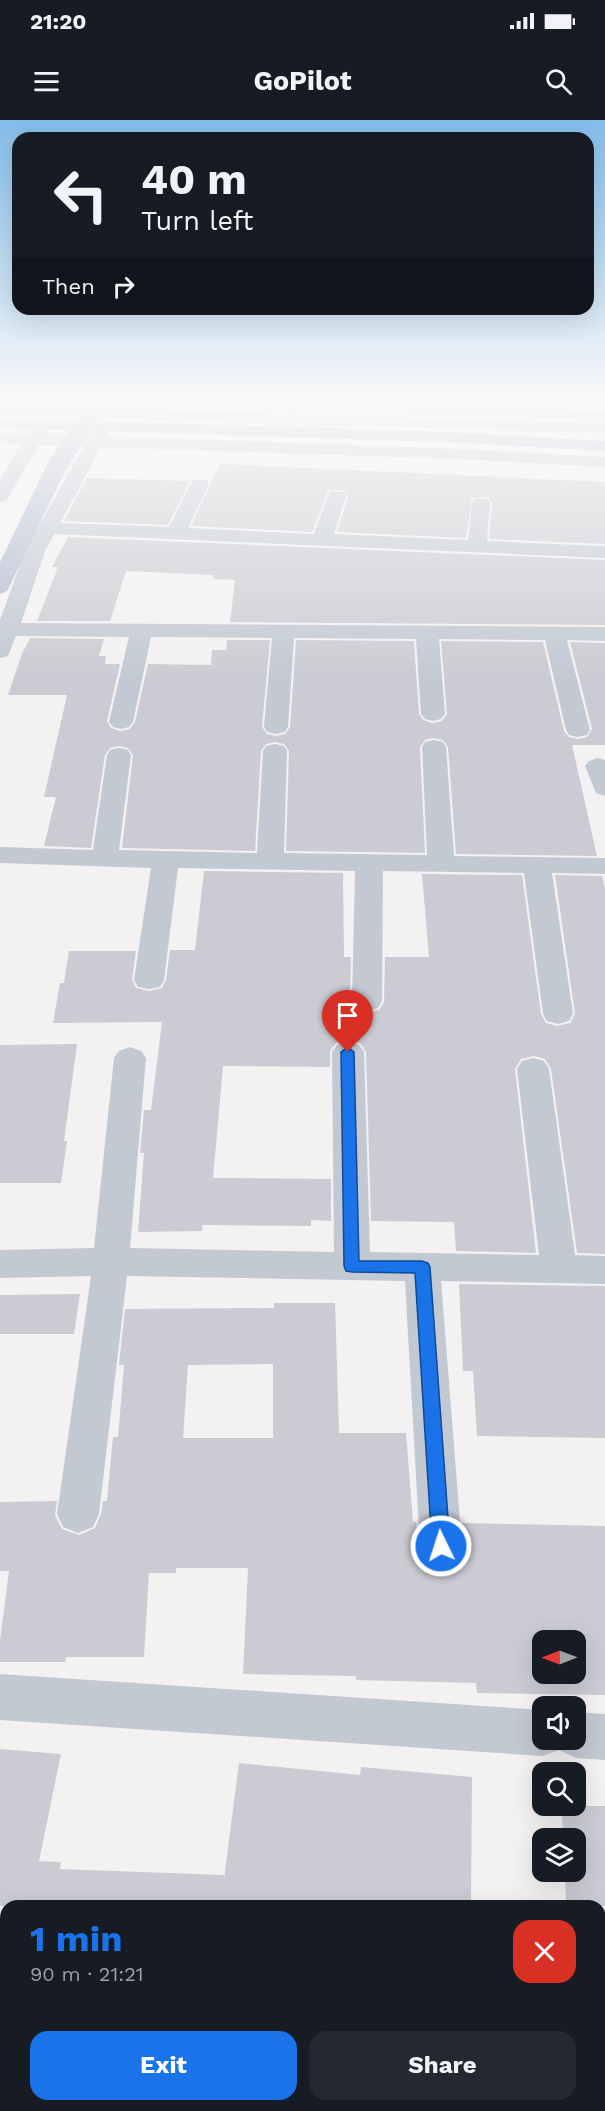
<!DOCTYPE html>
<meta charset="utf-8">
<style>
:root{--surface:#171b24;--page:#242831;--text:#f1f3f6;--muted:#9ea1a6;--accent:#1a73e8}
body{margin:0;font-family:"Work Sans",sans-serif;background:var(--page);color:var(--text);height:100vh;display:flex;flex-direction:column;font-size:22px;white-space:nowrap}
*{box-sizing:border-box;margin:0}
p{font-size:20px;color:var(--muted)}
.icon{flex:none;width:33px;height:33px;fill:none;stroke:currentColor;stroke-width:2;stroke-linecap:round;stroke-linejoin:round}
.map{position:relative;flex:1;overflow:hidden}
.panel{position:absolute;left:0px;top:1780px;width:606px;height:212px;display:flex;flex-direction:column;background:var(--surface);border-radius:18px 18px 0 0;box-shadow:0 6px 24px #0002}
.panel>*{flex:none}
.guide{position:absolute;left:12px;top:12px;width:582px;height:183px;border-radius:18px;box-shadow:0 6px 24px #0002;background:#171b24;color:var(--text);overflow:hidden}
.needle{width:39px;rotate:269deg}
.tools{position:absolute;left:532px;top:1510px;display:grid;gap:12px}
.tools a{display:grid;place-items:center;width:54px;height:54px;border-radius:12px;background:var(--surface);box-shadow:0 6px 24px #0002;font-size:30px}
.pin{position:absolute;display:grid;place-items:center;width:51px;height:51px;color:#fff;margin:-62px -26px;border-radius:50% 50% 50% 0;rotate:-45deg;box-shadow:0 0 6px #0007}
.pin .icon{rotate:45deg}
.me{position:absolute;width:66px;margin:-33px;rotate:356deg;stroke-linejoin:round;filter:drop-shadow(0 0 4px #0008)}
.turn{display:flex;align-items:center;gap:21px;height:126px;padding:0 30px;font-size:27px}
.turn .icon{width:78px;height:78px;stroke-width:2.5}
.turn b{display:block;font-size:42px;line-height:51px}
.then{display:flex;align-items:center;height:57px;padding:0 30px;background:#0003;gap:12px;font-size:22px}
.round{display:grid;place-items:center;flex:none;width:63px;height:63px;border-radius:18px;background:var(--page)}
.summary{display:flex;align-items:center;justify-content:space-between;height:102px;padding:0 30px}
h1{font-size:36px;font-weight:700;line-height:45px;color:var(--accent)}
.button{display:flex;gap:12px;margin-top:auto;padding:12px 30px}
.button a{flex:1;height:69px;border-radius:18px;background:var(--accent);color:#fff;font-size:24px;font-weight:700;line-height:69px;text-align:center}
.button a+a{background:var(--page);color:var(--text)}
.status{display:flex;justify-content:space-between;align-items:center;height:42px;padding:0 30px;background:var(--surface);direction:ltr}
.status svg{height:16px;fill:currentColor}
header{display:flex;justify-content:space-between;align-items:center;height:78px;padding:0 30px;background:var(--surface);font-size:27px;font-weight:700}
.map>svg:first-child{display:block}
.building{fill:#cbccd3;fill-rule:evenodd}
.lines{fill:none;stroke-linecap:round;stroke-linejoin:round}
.minor{fill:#c2c9d3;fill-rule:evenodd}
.major{fill:#b1bccf;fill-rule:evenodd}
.major-bridge{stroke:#b1bccf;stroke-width:19}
.route{fill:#1a73e8;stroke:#114b97;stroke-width:1.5}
</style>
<div class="status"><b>21:20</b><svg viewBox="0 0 49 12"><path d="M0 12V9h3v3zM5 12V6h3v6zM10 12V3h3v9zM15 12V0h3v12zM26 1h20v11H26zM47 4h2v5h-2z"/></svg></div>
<header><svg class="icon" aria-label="menu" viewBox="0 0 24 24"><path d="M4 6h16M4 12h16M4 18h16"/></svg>GoPilot<svg class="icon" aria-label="search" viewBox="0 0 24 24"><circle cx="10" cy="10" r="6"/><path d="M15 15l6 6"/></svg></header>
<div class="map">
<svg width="605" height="1991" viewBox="0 0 605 1991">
<rect width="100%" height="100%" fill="#f3f1f1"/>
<!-- building -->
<g class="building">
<polygon points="220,344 605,362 605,424 489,419 492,383 488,377 472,378 466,418 337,412 348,377 344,370 328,371 312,412 191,406"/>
<polygon points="87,358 190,361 168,405 64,401"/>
<polygon points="68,417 605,440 605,505 230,502 235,460 213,459 214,455 126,451 110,501 37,501 58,447 52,447"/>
<polygon points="30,518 104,519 99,536 106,536 105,544 120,544 107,601 111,608 120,611 130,609 135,602 148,544 211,545 212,530 226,530 227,520 270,520 262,607 267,614 276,616 285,614 290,607 296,520 414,521 419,594 423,600 432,603 442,601 447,594 441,521 543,522 564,611 569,617 578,619 587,617 592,609 570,522 605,523 605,625 572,625 597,736 456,734 448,627 443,620 434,618 425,620 420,627 425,733 286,731 289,631 284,624 275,622 266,624 261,631 255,731 122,728 133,635 128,628 119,626 110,628 105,635 91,728 44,726 56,677 44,677 67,575 8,575 21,536"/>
<polygon points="204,751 343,753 344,837 351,837 350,881 355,890 366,893 379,890 384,882 385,837 429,837 422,754 522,755 541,894 546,903 557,906 570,903 575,894 555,755 602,756 605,769 605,1134 577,1133 551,949 545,939 534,936 521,939 515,949 536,1133 456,1131 454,1102 371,1101 366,932 360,923 349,920 336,923 330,931 330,947 223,946 213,1058 331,1059 331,1101 311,1100 311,1106 202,1105 202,1111 138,1112 144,1033 140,1033 144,990 151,990 162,902 53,903 60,863 64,863 69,831 136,831 132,860 136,868 149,871 162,868 166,860 170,830 195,830"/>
<polygon points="77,924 64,1021 67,1021 61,1063 0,1063 0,925"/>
<polygon points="459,1164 605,1166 605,1318 477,1316 473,1251 463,1251"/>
<polygon points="80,1174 74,1214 0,1214 0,1175"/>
<path d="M 274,1183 L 335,1183 L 339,1313 L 406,1313 L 413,1402 L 416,1402 L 418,1427 L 425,1443 L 442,1448 L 458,1442 L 464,1427 L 462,1403 L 605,1406 L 605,1575 L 477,1573 L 476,1563 L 356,1560 L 356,1556 L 243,1554 L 248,1448 L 176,1448 L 176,1453 L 149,1453 L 144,1537 L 66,1537 L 65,1542 L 0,1542 L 0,1521 L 9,1451 L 0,1451 L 0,1382 L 57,1381 L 55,1395 L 62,1409 L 79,1415 L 95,1408 L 101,1394 L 103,1381 L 107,1381 L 113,1317 L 118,1317 L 124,1245 L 119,1245 L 125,1189 L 274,1188 ZM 273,1244 L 273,1318 L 183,1318 L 188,1245 ZM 543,1521 L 576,1521 L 576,1554 L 543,1554 Z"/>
<polygon points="0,1629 61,1634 39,1741 61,1742 60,1749 224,1755 224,1759 239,1643 360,1655 361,1647 472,1657 471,1786 0,1786"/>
<polygon points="562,1686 605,1686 605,1786 566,1786 565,1752 576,1752 576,1719 563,1719"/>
</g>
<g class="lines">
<!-- minor -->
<g class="minor">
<polygon points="0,285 605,303 605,313 0,295"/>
<polygon points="104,300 110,301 113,305 106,316 459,329 605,337 605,347 459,339 101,327 60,403 169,407 191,364 193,360 207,360 209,364 188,408 314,414 328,376 330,372 344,372 346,376 334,414 468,420 472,383 474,379 488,379 490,383 487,421 605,426 605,438 54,414 45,431 21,503 605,507 605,521 567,520 590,610 587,615 578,617 569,615 566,610 545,520 439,519 445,594 441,599 433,601 425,599 421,594 416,519 294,518 288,607 285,612 276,614 267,612 264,607 272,518 151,517 133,602 129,607 121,609 113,607 109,602 129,517 16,516 8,536 0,538 0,500 25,431 84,326 39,325 9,376 7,380 0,382 0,359 21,324 0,323 0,313 29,314 37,302 49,302 52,306 46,314 89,316 98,301"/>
<polygon points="434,620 443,622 446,627 454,736 605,738 605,754 552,753 573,894 569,901 558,904 547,901 543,894 524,753 383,751 382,881 378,888 367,891 356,888 352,881 355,751 178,748 164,860 160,867 149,869 138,867 134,860 151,748 0,743 0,727 93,730 107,635 110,630 119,628 128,630 131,635 119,730 257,733 263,631 266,626 275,624 284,626 287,631 284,733 427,735 422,627 425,622"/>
<polygon points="598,638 605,640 605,676 596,673 585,646 589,641"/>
<polygon points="348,922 359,925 364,932 370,1132 539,1135 517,949 522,941 533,938 544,941 549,949 575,1135 605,1136 605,1164 441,1161 462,1427 456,1441 441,1446 426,1441 420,1427 405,1161 127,1156 99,1394 93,1407 78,1413 63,1407 57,1394 91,1156 0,1158 0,1130 94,1128 114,938 119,931 130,927 141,931 146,938 130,1128 334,1132 332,932 337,925"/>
<polygon points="0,1554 543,1590 543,1620 576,1620 576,1592 605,1594 605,1640 576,1638 559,1630 543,1636 0,1600"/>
<polygon points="0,1947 6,1947 6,1986 29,1986 27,1991 0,1991"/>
<polygon points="97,1986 206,1986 208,1991 99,1991"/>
</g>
<!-- major -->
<g class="major">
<polygon points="147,281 356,281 605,291 605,301 451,293 155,286 149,285"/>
<polygon points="0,298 449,312 605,321 605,331 449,322 0,308"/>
</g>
<!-- major-bridge -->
<polyline class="major-bridge" points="0,464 57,346 99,281"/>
</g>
<!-- sky -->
<linearGradient id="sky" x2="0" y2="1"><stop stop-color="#83bdea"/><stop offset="0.5" stop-color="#faf9f9"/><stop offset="1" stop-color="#faf9f9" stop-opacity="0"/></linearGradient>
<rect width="605" height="559" fill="url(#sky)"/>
<!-- route -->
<polygon class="route" points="348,927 354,932 359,1141 422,1141 428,1143 430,1147 450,1426 447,1432 441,1434 434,1432 432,1426 415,1153 352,1152 346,1151 344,1146 341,932"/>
</svg>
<div class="tools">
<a><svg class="needle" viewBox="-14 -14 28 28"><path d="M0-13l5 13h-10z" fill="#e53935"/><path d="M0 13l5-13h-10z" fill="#9ea1a6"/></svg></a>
<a><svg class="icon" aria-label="sound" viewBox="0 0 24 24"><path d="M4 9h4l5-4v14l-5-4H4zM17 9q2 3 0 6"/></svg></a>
<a><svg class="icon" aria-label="search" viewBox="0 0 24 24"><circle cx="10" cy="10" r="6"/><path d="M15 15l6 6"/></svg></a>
<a><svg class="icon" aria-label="layers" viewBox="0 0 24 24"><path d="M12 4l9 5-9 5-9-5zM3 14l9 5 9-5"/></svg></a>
</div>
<div class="pin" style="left:348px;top:932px;background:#d93025"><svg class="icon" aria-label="arrive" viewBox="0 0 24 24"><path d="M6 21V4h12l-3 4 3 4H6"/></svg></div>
<svg class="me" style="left:441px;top:1426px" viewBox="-20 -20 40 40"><circle r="17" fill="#1a73e8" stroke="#fff" stroke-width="3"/><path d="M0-11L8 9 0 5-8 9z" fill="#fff"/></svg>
<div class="guide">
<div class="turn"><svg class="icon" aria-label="left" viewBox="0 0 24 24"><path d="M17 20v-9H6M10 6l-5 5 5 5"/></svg><div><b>40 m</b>Turn left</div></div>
<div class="then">Then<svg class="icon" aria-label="right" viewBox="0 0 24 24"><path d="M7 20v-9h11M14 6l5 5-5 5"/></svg></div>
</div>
<section class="panel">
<div class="summary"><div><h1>1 min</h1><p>90 m · 21:21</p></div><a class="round" style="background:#d93025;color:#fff"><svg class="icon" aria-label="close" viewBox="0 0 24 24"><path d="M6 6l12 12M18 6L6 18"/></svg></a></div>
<div class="button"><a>Exit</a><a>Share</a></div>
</section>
</div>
